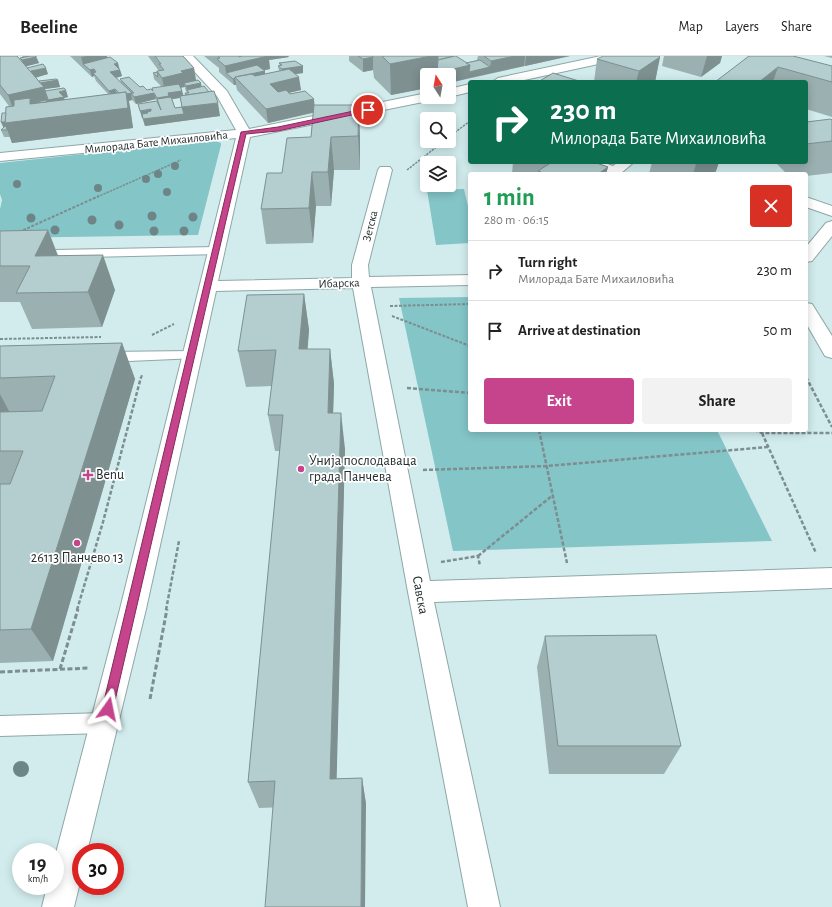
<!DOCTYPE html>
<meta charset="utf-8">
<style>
:root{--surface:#fff;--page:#f2f2f2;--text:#222;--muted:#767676;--line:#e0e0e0;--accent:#c6448c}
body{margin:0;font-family:"Alegreya Sans",sans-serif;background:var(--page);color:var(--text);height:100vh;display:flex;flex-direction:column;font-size:15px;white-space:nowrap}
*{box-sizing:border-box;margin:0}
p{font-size:13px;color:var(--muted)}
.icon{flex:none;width:22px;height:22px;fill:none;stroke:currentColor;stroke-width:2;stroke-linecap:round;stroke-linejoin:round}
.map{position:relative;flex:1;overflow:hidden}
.details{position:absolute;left:468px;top:116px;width:340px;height:260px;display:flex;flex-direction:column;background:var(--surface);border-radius:4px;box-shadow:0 2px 10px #0003}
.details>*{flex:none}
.guide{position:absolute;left:468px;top:24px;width:340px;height:84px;border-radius:4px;box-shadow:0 2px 10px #0003;background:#0b6e4f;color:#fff;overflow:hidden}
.needle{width:26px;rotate:349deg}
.controls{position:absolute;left:420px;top:12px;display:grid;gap:8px}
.controls a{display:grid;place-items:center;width:36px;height:36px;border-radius:4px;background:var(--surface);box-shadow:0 2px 10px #0003;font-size:20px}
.speed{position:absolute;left:12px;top:787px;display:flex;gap:8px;font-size:20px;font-weight:700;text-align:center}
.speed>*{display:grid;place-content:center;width:52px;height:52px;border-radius:50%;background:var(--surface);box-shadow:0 2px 10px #0003;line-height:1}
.speed small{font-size:10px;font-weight:400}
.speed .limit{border:6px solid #d22;background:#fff;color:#111}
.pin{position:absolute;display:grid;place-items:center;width:34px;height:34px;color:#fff;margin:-17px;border:2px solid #fff;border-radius:50%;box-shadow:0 1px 4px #0007}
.me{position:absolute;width:44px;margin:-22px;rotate:12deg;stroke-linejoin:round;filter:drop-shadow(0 0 3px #0008)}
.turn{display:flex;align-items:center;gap:14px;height:84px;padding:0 16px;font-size:18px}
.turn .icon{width:52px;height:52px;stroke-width:2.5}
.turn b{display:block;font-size:28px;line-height:34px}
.round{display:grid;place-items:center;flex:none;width:42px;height:42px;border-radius:4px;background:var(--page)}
.overview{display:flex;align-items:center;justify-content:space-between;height:68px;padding:0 16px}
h1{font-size:24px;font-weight:700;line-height:30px;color:#1e9e55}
.primary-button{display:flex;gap:8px;margin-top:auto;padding:8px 16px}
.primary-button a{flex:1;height:46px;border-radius:4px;background:var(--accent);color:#fff;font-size:16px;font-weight:700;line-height:46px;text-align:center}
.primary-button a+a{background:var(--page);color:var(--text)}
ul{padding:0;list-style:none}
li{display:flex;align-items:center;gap:12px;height:60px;padding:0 16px;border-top:1px solid var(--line)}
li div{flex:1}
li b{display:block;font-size:15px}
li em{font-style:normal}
header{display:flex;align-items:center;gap:24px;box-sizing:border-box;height:56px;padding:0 20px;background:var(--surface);border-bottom:1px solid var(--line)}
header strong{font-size:19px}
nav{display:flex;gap:22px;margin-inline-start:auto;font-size:14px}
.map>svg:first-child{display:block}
.green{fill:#84c5c8}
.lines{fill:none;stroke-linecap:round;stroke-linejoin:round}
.lane-casing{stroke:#8ea7a8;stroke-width:2}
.street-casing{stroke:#8ea7a8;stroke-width:2}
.path-far3{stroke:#7c8e8f;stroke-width:1.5;stroke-dasharray:2.5 1;stroke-linecap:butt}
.path-far2{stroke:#7c8e8f;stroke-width:2;stroke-dasharray:3 1.5;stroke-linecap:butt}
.path-far1{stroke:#7c8e8f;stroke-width:2.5;stroke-dasharray:4 2;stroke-linecap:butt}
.path{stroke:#7c8e8f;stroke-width:3;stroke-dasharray:5 2.5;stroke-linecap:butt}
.lane{fill:#fff;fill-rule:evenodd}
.street{fill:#fff;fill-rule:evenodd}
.tree{fill:#6d8586}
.wall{fill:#9bb0b1;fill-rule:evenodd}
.shaded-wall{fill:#7e9090}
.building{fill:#b4cdce;stroke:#7e9090}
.route{fill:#c6448c;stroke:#812c5b}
.poi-dot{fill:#c6448c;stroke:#fff;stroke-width:1.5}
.labels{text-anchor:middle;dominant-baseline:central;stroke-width:3.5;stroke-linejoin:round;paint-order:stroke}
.far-street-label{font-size:12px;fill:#232c2d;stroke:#fff}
.poi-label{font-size:14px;fill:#232c2d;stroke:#fff;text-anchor:start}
.street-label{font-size:14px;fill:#232c2d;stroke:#fff}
</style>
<header>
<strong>Beeline</strong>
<nav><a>Map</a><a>Layers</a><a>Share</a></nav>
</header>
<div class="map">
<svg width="832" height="851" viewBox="0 0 832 851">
<rect width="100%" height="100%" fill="#d2eced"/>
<!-- green -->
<g class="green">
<polygon points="206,85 216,85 221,87 221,89 198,179 0,182 0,153 2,144 0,138 0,107"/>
<polygon points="464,133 470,159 470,187 436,189 427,134"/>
<polygon points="470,241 470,374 717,374 772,485 453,495 399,242"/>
</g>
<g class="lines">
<!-- lane casing -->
<g class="lane-casing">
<g id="lane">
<polygon points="216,191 220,192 222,195 220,198 0,203 0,195"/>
<polygon points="192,295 197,296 199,299 197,302 106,306 101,304 99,301 101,298 106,296"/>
<polygon points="105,657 112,660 115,667 112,674 105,677 0,680 0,660"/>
</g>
</g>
<!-- street casing -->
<g class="street-casing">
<g id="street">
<polygon points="180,0 193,0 227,35 249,73 427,37 427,41 434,41 428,45 250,81 218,225 352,222 352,209 378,114 380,111 390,111 392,114 368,209 369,221 470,219 470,229 371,231 430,525 832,512 832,532 434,546 500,851 468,851 408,536 353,232 216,235 146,553 87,796 81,796 81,822 74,851 42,851 47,830 55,830 55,801 120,553 236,82 0,105 0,97 236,74 217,40"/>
<polygon points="601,0 623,0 617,4 515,26 492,26 498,22"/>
<polygon points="470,28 470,36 449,41 449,33"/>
<polygon points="580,106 602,106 613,110 618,106 634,106 620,118 610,118 582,109"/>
<polygon points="806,141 832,150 832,160 806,151"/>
<polygon points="832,165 832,180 812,205 806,206 806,191 826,167"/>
<polygon points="806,247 812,248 832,280 832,302 825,300 806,267"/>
</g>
</g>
<!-- path-far3 -->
<g class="path-far3">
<polyline points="449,81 470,65"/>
<polyline points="407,114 444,85"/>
<polyline points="97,141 181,104"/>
</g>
<!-- path-far2 -->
<g class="path-far2">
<polyline points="19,176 99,140"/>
<polyline points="390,250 470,248"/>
<polyline points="392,260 470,290"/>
<polyline points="152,279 174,268"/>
<polyline points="0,283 101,281"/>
<polyline points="141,322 142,319"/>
</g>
<!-- path-far1 -->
<g class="path-far1">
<polyline points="806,321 832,371"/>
<polyline points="407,332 470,337"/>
<polyline points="539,374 567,507"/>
<polyline points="754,374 762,377 832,377"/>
<polyline points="762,377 816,497"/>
<polyline points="423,414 547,410 768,391"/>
<polyline points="478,500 553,439"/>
<polyline points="441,506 478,500 480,510"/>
<polyline points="77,554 103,466 141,321"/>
<polyline points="166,554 179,485"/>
</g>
<!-- path -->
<g class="path">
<polyline points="60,613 78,553"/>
<polyline points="0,616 89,612"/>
<polyline points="150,643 167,553"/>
</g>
<!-- lane -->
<use href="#lane" class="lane"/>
<!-- street -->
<use href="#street" class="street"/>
</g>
<!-- trees -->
<g class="tree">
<circle cx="175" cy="110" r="4"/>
<circle cx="158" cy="118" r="4"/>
<circle cx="146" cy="123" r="4"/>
<circle cx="17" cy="128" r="4"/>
<circle cx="98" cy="132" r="4"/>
<circle cx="167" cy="136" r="4"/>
<circle cx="152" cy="160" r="4.5"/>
<circle cx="193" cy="161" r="4.5"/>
<circle cx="31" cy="162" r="4.5"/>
<circle cx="92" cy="164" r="4.5"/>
<circle cx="119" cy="169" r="4.5"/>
<circle cx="55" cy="174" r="4.5"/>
<circle cx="154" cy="175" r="4.5"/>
<circle cx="184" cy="175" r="4.5"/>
<circle cx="21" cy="713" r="8"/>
</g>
<!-- wall -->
<g class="wall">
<path d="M 0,0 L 21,4 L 20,2 L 23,2 L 22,0 L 36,0 L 39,7 L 26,10 L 27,12 L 48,18 L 35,21 L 39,25 L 58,24 L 60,31 L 45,33 L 46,35 L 68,41 L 64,42 L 65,44 L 108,38 L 96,25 L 94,20 L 92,21 L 70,0 L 107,0 L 107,2 L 118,7 L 122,20 L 116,22 L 121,26 L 120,23 L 147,34 L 153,35 L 162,31 L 154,23 L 153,17 L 157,16 L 159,15 L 148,0 L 183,0 L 194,12 L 196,24 L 201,27 L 201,31 L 220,60 L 145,70 L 138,48 L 158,48 L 158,47 L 156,43 L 136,48 L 132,44 L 128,45 L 130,51 L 133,72 L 12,87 L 10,81 L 4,81 L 1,74 L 4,71 L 1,66 L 9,50 L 0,38 ZM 181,31 L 185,31 L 185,33 L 187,37 L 185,37 L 185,39 L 183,39 ZM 180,42 L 182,51 L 175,52 L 172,43 Z"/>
<polygon points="204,0 288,0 289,1 269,4 270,13 263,14 265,18 279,15 278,10 280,10 279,7 303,10 303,17 295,18 301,34 289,37 290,38 314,43 314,49 360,81 360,114 334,114 331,150 316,150 313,187 266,188 261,153 282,117 311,81 313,57 268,67 237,34 236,29 234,29 219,16 219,12"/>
<polygon points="349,0 456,0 466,7 477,4 478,0 570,0 449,27 449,19 427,19 427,32 391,39 374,22 373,14 363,16 349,5"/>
<polygon points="664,0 722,0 720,7 701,21 662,10"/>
<polygon points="749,0 796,0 796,1 832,10 832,61 806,53 806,26 715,26"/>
<polygon points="824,0 832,0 832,2"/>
<polygon points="660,1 655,26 594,26 597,3"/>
<polygon points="832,64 832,117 806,120 806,118 787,118 775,106 806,106 806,66"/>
<polygon points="513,106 594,106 608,111 606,118 512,118"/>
<polygon points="652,106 719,106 716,115 713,118 649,118"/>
<polygon points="48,174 58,199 115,234 102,271 32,273 20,246 0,246 0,175"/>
<polygon points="304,238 309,274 307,293 330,293 334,328 333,357 345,393 336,723 362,722 366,748 259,752 248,726 280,395 275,395 268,359 272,330 246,331 238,295"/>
<polygon points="122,287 135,323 53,605 0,607 0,290"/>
<polygon points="545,580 681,690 664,718 549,718 537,611"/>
</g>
<!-- shaded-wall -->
<g class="shaded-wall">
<polygon points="87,0 107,0 109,8 83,8 81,1"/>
<polygon points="268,0 288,0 289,1 269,4 270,13 232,22 226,17 227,23 225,10"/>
<polygon points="431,0 438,0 437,17 470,9 469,22 449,27 449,19 427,19 427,32 391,39 390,8"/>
<polygon points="515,0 525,0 524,10 469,22 469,16 490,11 491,5"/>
<polygon points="526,0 570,0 525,10"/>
<polygon points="707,0 722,0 720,7 701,21"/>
<polygon points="36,1 39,7 24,11 22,4"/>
<polygon points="373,1 373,14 363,16 363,3"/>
<polygon points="660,1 655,26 636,26 639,15"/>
<polygon points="118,7 119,14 120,14 122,20 112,23 110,16 114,8"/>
<polygon points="303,10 303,17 283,20 282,13"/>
<polygon points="778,11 773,26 759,26"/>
<polygon points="46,12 48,18 35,22 31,15"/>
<polygon points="194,12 196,25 184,27 185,31 165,35 162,22 181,15"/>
<polygon points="94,13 96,20 94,18 94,20 92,21 90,14"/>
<polygon points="265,15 265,22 236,22"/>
<polygon points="299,21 301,34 271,41 270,28"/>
<polygon points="235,22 236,29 234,29 233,23"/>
<polygon points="58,24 60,31 45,33 47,38 46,39 50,50 121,39 132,37 131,37 132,44 128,45 129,45 130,51 133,72 12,87 7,73 4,73 1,66 15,58 8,39 38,27"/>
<polygon points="201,27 202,34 187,34 186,30"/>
<polygon points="115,33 117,40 111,41 109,35"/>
<polygon points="66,34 68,41 64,42 66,47 50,50 48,44 59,36"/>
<polygon points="182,35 184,41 158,46 157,42 168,37"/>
<polygon points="154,37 156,43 136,48 134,41"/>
<polygon points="314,43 315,56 268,67 266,53"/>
<polygon points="218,47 220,60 145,70 143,63 182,51"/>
<polygon points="359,49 360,81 360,114 358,80"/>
<polygon points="151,53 152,60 142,62 140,55"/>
<polygon points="331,81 334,114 331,150 328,116"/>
<polygon points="698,106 719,106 716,115 713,118 693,118 696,108"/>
<polygon points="608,111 606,118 598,118"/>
<polygon points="312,116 316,150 313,187 309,152"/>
<polygon points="48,174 61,209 35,200"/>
<polygon points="103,199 115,234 102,271 88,236"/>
<polygon points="304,238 309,274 305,329 299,293"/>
<polygon points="122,287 135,323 53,605 31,573"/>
<polygon points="330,293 334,328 332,393 328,357"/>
<polygon points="0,338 19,374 0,372"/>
<polygon points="341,357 345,393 336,749 330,723"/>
<polygon points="362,722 366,748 365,851 361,851"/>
</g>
<!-- building -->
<g class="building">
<polygon points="0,0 17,0 44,31 8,39 0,29"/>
<polygon points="30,0 36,0 36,1 22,4 20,2"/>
<polygon points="155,0 183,0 194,12 181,15 183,17 162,22 157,15 164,14 159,8 161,8"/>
<polygon points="218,0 239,0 239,1 242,0 268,0 225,10 217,3 220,2"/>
<polygon points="358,0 373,0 373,1 363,3"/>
<polygon points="382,0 431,0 390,8"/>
<polygon points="438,0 454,0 438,4"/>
<polygon points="455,0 456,0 470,9 437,17 438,4"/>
<polygon points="484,0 515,0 491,5"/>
<polygon points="603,0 659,0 660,1 639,15 597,3"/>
<polygon points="749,0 793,0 832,10 832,26 778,11 759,26 715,26"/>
<polygon points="110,1 118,7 114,8 120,14 110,16 132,37 126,38 126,36 119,37 115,33 109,35 94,18 93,17 96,16 94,13 90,14 83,8"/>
<polygon points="480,4 490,11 469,16 470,9 466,7"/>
<polygon points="295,5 303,10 282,13 278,10 282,9 279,7"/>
<polygon points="43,8 46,12 31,15 34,19 27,12"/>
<polygon points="257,9 265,15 235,21 235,22 233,23 226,17"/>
<polygon points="289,13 299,21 270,28 278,36 286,34 290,38 305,35 314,43 266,53 235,21 252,18 255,20"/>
<polygon points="157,16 158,21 153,17"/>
<polygon points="553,17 582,26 538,26"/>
<polygon points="129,21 140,31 143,30 147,34 151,33 153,35 152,32 179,28 182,35 168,37 169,40 157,42 154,37 134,41 131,37 134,37 120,23"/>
<polygon points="56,23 58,24 40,27 39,25"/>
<polygon points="198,24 201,27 186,30 184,27"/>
<polygon points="204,30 209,36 186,39 185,37 189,37 187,34"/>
<polygon points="64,32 66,34 59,36 64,41 48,44 48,43 45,35"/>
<polygon points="214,35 218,47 182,51 180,40"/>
<polygon points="126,36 128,52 5,67 6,51 14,50 14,44 30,42 30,48"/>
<polygon points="171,41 175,52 182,51 184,58 143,63 142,58 148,57 147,56 151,55 151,53 140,55 138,48 157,45 161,54 157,43"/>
<polygon points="46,44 47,46 31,47"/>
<polygon points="314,49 359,49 358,80 331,81 328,116 312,116 309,152 261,153 267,117 282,117 287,82 311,81"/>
<polygon points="2,57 6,57 5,66 1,66"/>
<polygon points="831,63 832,64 832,85 806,88 806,66"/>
<polygon points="5,70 6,70 7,74 1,74"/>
<polygon points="552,106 594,106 608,111 598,118 546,118 538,115"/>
<polygon points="691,106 698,106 696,108"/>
<polygon points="48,174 35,200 103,199 88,236 16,237 30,210 0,210 0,175"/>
<polygon points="304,238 299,293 330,293 328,357 341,357 330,723 362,722 361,851 265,851 275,725 248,726 283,359 268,359 276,294 238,295 247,239"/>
<polygon points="122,287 31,573 0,574 0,428 10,428 23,395 0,395 0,356 42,355 55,320 0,322 0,290"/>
<polygon points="656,579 681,690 558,690 545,580"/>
</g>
<!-- route -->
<polygon class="route" points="368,52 370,55 278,75 246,78 113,653 112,657 108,658 104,657 102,653 241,76 278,71"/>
<!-- markers -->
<g class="poi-dot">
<circle cx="301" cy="413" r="4"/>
<path d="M86 413h4v4h4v4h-4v4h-4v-4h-4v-4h4z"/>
<circle cx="77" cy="487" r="4"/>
</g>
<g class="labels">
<!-- far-street labels -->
<g class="far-street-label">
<text transform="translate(156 86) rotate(-6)">Милорада Бате Михаиловића</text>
<text transform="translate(370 170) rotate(-76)">Зетска</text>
<text transform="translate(339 227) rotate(-2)">Ибарска</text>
</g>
<!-- poi labels -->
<g class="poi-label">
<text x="309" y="405">Унија послодаваца<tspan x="309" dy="16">града Панчева</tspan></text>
<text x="96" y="419">Benu</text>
<text x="77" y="502" text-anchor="middle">26113 Панчево 13</text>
</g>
<!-- street labels -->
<g class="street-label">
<text transform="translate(420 539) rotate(79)">Савска</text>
</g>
</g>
</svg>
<div class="controls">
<a><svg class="needle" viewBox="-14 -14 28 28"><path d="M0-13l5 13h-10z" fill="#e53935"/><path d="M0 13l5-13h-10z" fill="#767676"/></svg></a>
<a><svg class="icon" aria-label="search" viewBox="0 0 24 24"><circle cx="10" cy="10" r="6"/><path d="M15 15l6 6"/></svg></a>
<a><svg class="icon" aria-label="layers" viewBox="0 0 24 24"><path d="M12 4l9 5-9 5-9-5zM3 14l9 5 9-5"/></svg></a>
</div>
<div class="speed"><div>19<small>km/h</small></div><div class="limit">30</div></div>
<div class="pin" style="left:368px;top:54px;background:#d93025"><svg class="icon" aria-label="arrive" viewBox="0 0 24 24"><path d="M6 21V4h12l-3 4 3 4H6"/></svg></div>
<svg class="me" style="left:108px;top:653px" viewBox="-20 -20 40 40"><path d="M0-17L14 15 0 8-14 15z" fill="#c6448c" stroke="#fff" stroke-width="4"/></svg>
<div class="guide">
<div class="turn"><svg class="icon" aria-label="right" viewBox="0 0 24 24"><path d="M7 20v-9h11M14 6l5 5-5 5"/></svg><div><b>230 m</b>Милорада Бате Михаиловића</div></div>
</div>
<section class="details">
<div class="overview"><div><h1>1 min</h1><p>280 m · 06:15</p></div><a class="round" style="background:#d93025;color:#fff"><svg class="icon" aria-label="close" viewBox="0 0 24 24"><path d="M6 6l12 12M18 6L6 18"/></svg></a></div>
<ul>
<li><svg class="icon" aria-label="right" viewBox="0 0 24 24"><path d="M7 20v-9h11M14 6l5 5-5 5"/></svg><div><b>Turn right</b><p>Милорада Бате Михаиловића</p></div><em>230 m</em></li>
<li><svg class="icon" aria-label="arrive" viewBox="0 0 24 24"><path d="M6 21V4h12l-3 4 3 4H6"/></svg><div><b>Arrive at destination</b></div><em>50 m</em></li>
</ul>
<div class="primary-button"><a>Exit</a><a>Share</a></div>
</section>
</div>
